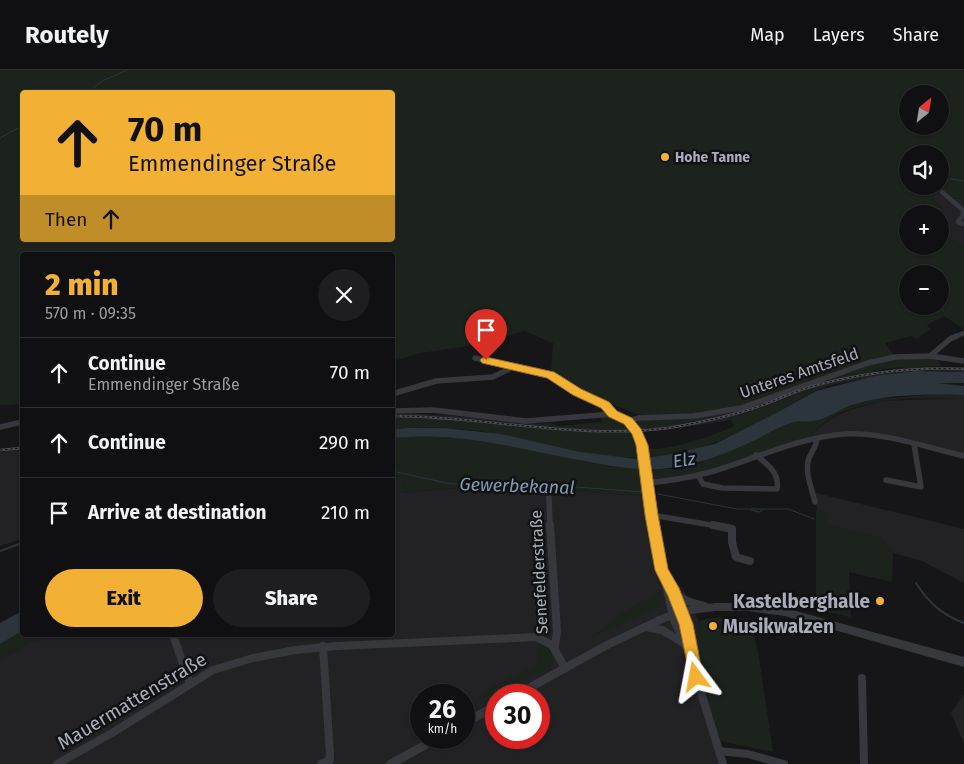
<!DOCTYPE html>
<meta charset="utf-8">
<style>
:root{--surface:#101012;--page:#1e1e20;--text:#f1f3f6;--muted:#9c9d9f;--line:#303032;--accent:#f2b134}
body{margin:0;font-family:"Fira Sans",sans-serif;background:var(--page);color:var(--text);height:100vh;display:flex;flex-direction:column;font-size:19px;white-space:nowrap}
*{box-sizing:border-box;margin:0}
p{font-size:16px;color:var(--muted)}
.icon{flex:none;width:28px;height:28px;fill:none;stroke:currentColor;stroke-width:2;stroke-linecap:round;stroke-linejoin:round}
.map{position:relative;flex:1;overflow:hidden}
.drawer{position:absolute;left:20px;top:182px;width:375px;height:385px;display:flex;flex-direction:column;background:var(--surface);border-radius:5px;box-shadow:0 1px 4px #0004,0 0 0 1px var(--line)}
.drawer>*{flex:none}
.guide{position:absolute;left:20px;top:20px;width:375px;height:152px;border-radius:5px;box-shadow:0 1px 4px #0004,0 0 0 1px var(--line);background:#f2b134;color:#111;overflow:hidden}
.needle{width:32px;rotate:30deg}
.fabs{position:absolute;left:899px;top:15px;display:grid;gap:10px}
.fabs a{display:grid;place-items:center;width:50px;height:50px;border-radius:50%;background:var(--surface);box-shadow:0 1px 4px #0004,0 0 0 1px var(--line);font-size:25px}
.speed{position:absolute;left:410px;top:614px;display:flex;gap:10px;font-size:25px;font-weight:700;text-align:center}
.speed>*{display:grid;place-content:center;width:65px;height:65px;border-radius:50%;background:var(--surface);box-shadow:0 1px 4px #0004,0 0 0 1px var(--line);line-height:1}
.speed small{font-size:12px;font-weight:400}
.speed .limit{border:8px solid #d22;background:#fff;color:#111}
.pin{position:absolute;display:grid;place-items:center;width:42px;height:42px;color:#fff;margin:-51px -21px;border-radius:50% 50% 50% 0;rotate:-45deg;box-shadow:0 0 5px #0007}
.pin .icon{rotate:45deg}
.me{position:absolute;width:55px;margin:-28px;rotate:347deg;stroke-linejoin:round;filter:drop-shadow(0 0 4px #0008)}
.turn{display:flex;align-items:center;gap:18px;height:105px;padding:0 25px;font-size:22px}
.turn .icon{width:65px;height:65px;stroke-width:2.5}
.turn b{display:block;font-size:35px;line-height:42px}
.then{display:flex;align-items:center;height:48px;padding:0 25px;background:#0003;gap:10px;font-size:19px}
.round{display:grid;place-items:center;flex:none;width:52px;height:52px;border-radius:26px;background:var(--page)}
.head{display:flex;align-items:center;justify-content:space-between;height:85px;padding:0 25px}
h1{font-size:30px;font-weight:800;line-height:38px;color:var(--accent)}
.action{display:flex;gap:10px;margin-top:auto;padding:10px 25px}
.action a{flex:1;height:58px;border-radius:30px;background:var(--accent);color:#111;font-size:20px;font-weight:800;line-height:58px;text-align:center}
.action a+a{background:var(--page);color:var(--text)}
ul{padding:0;list-style:none}
li{display:flex;align-items:center;gap:15px;height:70px;padding:0 25px;border-top:1px solid var(--line)}
li div{flex:1}
li b{display:block;font-size:19px}
li em{font-style:normal}
header{display:flex;align-items:center;gap:30px;box-sizing:border-box;height:70px;padding:0 25px;background:var(--surface);border-bottom:1px solid var(--line)}
header strong{font-size:24px}
nav{display:flex;gap:28px;margin-inline-start:auto;font-size:18px}
.map>svg:first-child{display:block}
.built{fill:#222225;fill-rule:evenodd}
.green{fill:#1c231d;fill-rule:evenodd}
.water{fill:#2c353c}
.lines{fill:none;stroke-linecap:round;stroke-linejoin:round}
.stream-far1{stroke:#2c353c;stroke-width:1}
.stream{stroke:#2c353c;stroke-width:2}
.minor-far2{stroke:#37383d;stroke-width:4.5}
.minor-far1{stroke:#37383d;stroke-width:5.5}
.minor{stroke:#37383d;stroke-width:8}
.tertiary{fill:#37383d;fill-rule:evenodd}
.rail-casing{stroke:#4a4c52;stroke-width:2.5}
.rail{stroke:#111113;stroke-width:1;stroke-dasharray:2.5;stroke-linecap:butt}
.route{fill:#f2b134;stroke:#9d7322}
.poi-dot{fill:#f2b134;stroke:#111113;stroke-width:2}
.labels{text-anchor:middle;dominant-baseline:central;stroke-width:5;stroke-linejoin:round;paint-order:stroke}
.far-poi-label{font-size:14px;font-weight:bold;fill:#a8adb8;stroke:#111113;text-anchor:start}
.street-label{font-size:16px;fill:#a8adb8;stroke:#111113}
.water-label{font-size:18px;font-style:italic;fill:#7f9bb3;stroke:#111113}
.near-poi-label{font-size:19px;font-weight:bold;fill:#a8adb8;stroke:#111113;text-anchor:end}
.near-street-label{font-size:19px;fill:#a8adb8;stroke:#111113}
</style>
<header>
<strong>Routely</strong>
<nav><a>Map</a><a>Layers</a><a>Share</a></nav>
</header>
<div class="map">
<svg width="964" height="694" viewBox="0 0 964 694">
<rect width="100%" height="100%" fill="#161618"/>
<!-- built -->
<g class="built">
<polygon points="942,122 951,129 964,128 964,175 951,170 940,162 940,148 944,146 943,139 931,126"/>
<polygon points="908,297 964,297 964,300 912,300 818,317 725,351 664,360 602,362 458,348 393,348 392,344 417,344 457,346 568,357 634,358 697,351 694,346 820,311"/>
<polygon points="964,328 964,386 859,363 817,369 812,363 833,347 850,340 882,331"/>
<polygon points="22,376 22,469 0,476 0,379"/>
<path d="M 396,406 L 401,407 L 401,423 L 495,415 L 643,426 L 644,411 L 647,413 L 653,421 L 664,489 L 669,503 L 685,523 L 699,552 L 697,563 L 700,592 L 727,694 L 0,694 L 0,590 L 42,565 L 392,565 L 393,407 ZM 421,625 L 464,625 L 464,668 L 421,668 ZM 496,625 L 539,625 L 539,668 L 496,668 Z"/>
<polygon points="816,423 964,459 964,513 922,491 893,483 882,468 827,454 827,443 817,440"/>
<polygon points="964,624 964,674 951,643"/>
</g>
<!-- green -->
<g class="green">
<path d="M 0,0 L 964,0 L 964,128 L 951,129 L 942,123 L 931,126 L 943,139 L 943,148 L 940,148 L 940,144 L 908,144 L 908,176 L 940,176 L 940,163 L 941,165 L 964,175 L 964,259 L 944,246 L 927,255 L 930,259 L 917,269 L 911,266 L 885,273 L 895,287 L 937,289 L 941,296 L 891,298 L 824,312 L 820,311 L 717,343 L 639,348 L 638,345 C 628,339 618,337 608,333 C 587,325 569,316 551,303 L 553,273 L 524,261 L 481,274 L 421,283 L 393,291 L 392,185 L 22,185 L 22,334 L 0,335 ZM 22,22 L 392,22 L 392,170 L 22,170 ZM 908,24 L 940,24 L 940,56 L 908,56 ZM 908,84 L 940,84 L 940,116 L 908,116 ZM 908,204 L 940,204 L 940,236 L 908,236 Z"/>
<path d="M 912,300 L 964,300 L 964,302 C 921,298 855,303 815,321 C 802,327 790,335 779,342 C 744,363 706,379 666,385 C 611,395 556,375 502,365 C 467,358 428,355 393,360 L 392,348 C 474,344 555,363 637,362 C 639,368 641,377 647,378 C 663,383 719,364 734,356 L 730,349 L 827,314 L 869,305 Z"/>
<path d="M 936,324 L 964,325 L 964,328 C 922,328 873,326 834,346 C 827,350 819,357 812,363 L 817,369 L 728,397 L 647,413 L 644,411 L 643,426 L 495,415 L 401,423 L 401,407 L 394,405 L 393,407 L 392,368 C 451,362 502,374 558,386 C 599,395 640,404 682,397 C 720,390 753,369 788,354 L 800,350 L 813,351 L 846,336 L 867,330 Z"/>
<path d="M 601,347 L 612,347 L 621,350 L 695,348 L 697,351 C 676,353 656,357 635,358 C 602,361 567,357 534,354 L 550,353 L 558,356 L 602,352 Z"/>
<polygon points="816,439 827,442 828,454 882,468 893,483 892,512 849,502 851,547 816,540"/>
<polygon points="660,521 659,536 654,540 588,569 631,537"/>
<path d="M 726,547 L 751,549 L 759,588 L 773,682 L 720,671 C 713,645 689,576 699,552 L 704,549 Z"/>
<polygon points="22,561 22,565 42,565 0,590 0,574"/>
<path d="M 537,574 C 551,573 556,584 552,596 L 505,620 L 480,629 L 479,624 L 538,594 Z"/>
</g>
<!-- water -->
<g class="water">
<path d="M 915,301 L 964,302 L 964,313 L 938,313 L 964,316 L 964,325 C 928,324 890,324 855,334 C 842,337 827,349 814,351 C 804,352 797,350 788,354 C 775,359 763,366 751,372 C 721,386 694,396 661,399 C 625,401 591,392 557,386 C 499,374 452,362 393,368 L 392,360 L 407,358 L 445,358 L 501,364 L 580,382 L 637,389 L 666,385 L 715,374 L 778,342 L 816,321 L 875,306 Z"/>
<polygon points="22,541 22,561 0,574 0,553"/>
</g>
<g class="lines">
<!-- stream-far1 -->
<g class="stream-far1">
<polyline points="93,18 102,11 127,0"/>
<polyline points="82,22 89,19"/>
<polyline points="0,68 22,56"/>
<polyline points="950,109 964,111"/>
<polyline points="392,401 451,414 523,413 643,422"/>
<polyline points="658,424 737,439 788,439 814,449"/>
<polyline points="751,440 759,442 763,440"/>
</g>
<!-- stream -->
<g class="stream">
<polyline points="0,481 22,473"/>
<path d="M 916,513 C 928,532 942,545 964,553"/>
</g>
<!-- minor-far2 -->
<g class="minor-far2">
<polyline points="942,122 963,140 963,145 958,152 964,154"/>
<polyline points="954,267 964,263"/>
</g>
<!-- minor-far1 -->
<g class="minor-far1">
<polyline points="930,286 964,291"/>
<polyline points="475,288 550,305 577,322 605,335 613,344"/>
<polyline points="392,324 436,311 493,307 509,299 510,296"/>
<polyline points="392,341 433,340 526,351 613,344 628,351 641,369 654,456"/>
<polyline points="628,351 639,348 694,346 741,338 868,293 895,287 930,286 950,269 957,266"/>
<polyline points="0,357 22,352"/>
<path d="M 698,405 L 703,414 L 722,418 L 777,419 C 780,403 767,394 756,385"/>
<polyline points="886,410 921,417 914,374"/>
<path d="M 647,413 C 667,411 688,408 707,403 C 753,390 796,368 844,364 C 879,361 929,378 964,386"/>
<polyline points="549,427 550,456"/>
<path d="M 815,432 C 812,419 804,401 809,388 C 812,381 816,377 817,369"/>
<polyline points="651,445 718,456"/>
</g>
<!-- minor -->
<g class="minor">
<polyline points="550,455 557,561 555,576"/>
<path d="M 654,455 C 656,474 660,509 674,523 C 682,531 697,534 707,537"/>
<polyline points="713,455 732,459 732,472 736,487 750,491"/>
<polyline points="665,511 674,550 690,585"/>
<polyline points="674,523 686,555 691,590 723,694"/>
<polyline points="646,557 662,560 682,572"/>
<polyline points="173,565 190,614"/>
<polyline points="323,576 330,686 328,694"/>
<polyline points="862,608 864,694"/>
<polyline points="719,681 748,684 784,694"/>
<polyline points="57,694 112,663 213,600 253,588 295,580 337,576 536,567 552,575 565,598"/>
<polyline points="321,694 330,690"/>
</g>
<!-- tertiary -->
<g class="tertiary">
<polygon points="716,533 748,533 785,538 964,587 964,597 785,546 748,541 716,541 691,544 667,551 610,578 525,625 511,625 513,622 604,572 663,544 691,536"/>
<polygon points="496,631 496,641 464,658 464,648"/>
<polygon points="429,668 443,668 441,671 400,694 385,694 387,691"/>
</g>
<!-- rail casing -->
<g class="rail-casing">
<g id="rail">
<path d="M 392,346 C 484,346 576,370 668,358 C 698,353 728,347 757,337 C 775,331 792,322 810,317 C 860,303 912,297 964,299"/>
<polyline points="0,380 22,378"/>
</g>
</g>
<!-- rail -->
<use href="#rail" class="rail"/>
</g>
<!-- route -->
<polygon class="route" points="486,287 554,302 581,319 609,332 617,341 632,348 641,359 648,375 658,445 668,499 679,518 693,554 703,607 701,612 696,614 691,612 679,554 668,526 655,500 645,445 636,375 632,364 624,354 609,347 601,338 573,325 547,308 482,293 480,290 482,288"/>
<!-- markers -->
<g class="poi-dot">
<circle cx="665" cy="87" r="5"/>
<circle cx="880" cy="531" r="5"/>
<circle cx="713" cy="556" r="5"/>
</g>
<g class="labels">
<!-- far-poi labels -->
<g class="far-poi-label">
<text x="675" y="87">Hohe Tanne</text>
</g>
<!-- street labels -->
<g class="street-label">
<text transform="translate(799 303) rotate(-19)">Unteres Amtsfeld</text>
<text transform="translate(539 502) rotate(-93)">Senefelderstraße</text>
</g>
<!-- water labels -->
<g class="water-label">
<text transform="translate(684 390) rotate(-9)">Elz</text>
<text transform="translate(517 416) rotate(2)">Gewerbekanal</text>
</g>
<!-- near-poi labels -->
<g class="near-poi-label">
<text x="870" y="531">Kastelberghalle</text>
<text x="723" y="556" text-anchor="start">Musikwalzen</text>
</g>
<!-- near-street labels -->
<g class="near-street-label">
<text transform="translate(132 631) rotate(-31)">Mauermattenstraße</text>
</g>
</g>
</svg>
<div class="fabs">
<a><svg class="needle" viewBox="-14 -14 28 28"><path d="M0-13l5 13h-10z" fill="#e53935"/><path d="M0 13l5-13h-10z" fill="#9c9d9f"/></svg></a>
<a><svg class="icon" aria-label="sound" viewBox="0 0 24 24"><path d="M4 9h4l5-4v14l-5-4H4zM17 9q2 3 0 6"/></svg></a>
<a>+</a>
<a>−</a>
</div>
<div class="speed"><div>26<small>km/h</small></div><div class="limit">30</div></div>
<div class="pin" style="left:486px;top:290px;background:#d93025"><svg class="icon" aria-label="arrive" viewBox="0 0 24 24"><path d="M6 21V4h12l-3 4 3 4H6"/></svg></div>
<svg class="me" style="left:696px;top:607px" viewBox="-20 -20 40 40"><path d="M0-17L14 15 0 8-14 15z" fill="#f2b134" stroke="#fff" stroke-width="4"/></svg>
<div class="guide">
<div class="turn"><svg class="icon" aria-label="ahead" viewBox="0 0 24 24"><path d="M12 20V5M6 11l6-6 6 6"/></svg><div><b>70 m</b>Emmendinger Straße</div></div>
<div class="then">Then<svg class="icon" aria-label="ahead" viewBox="0 0 24 24"><path d="M12 20V5M6 11l6-6 6 6"/></svg></div>
</div>
<section class="drawer">
<div class="head"><div><h1>2 min</h1><p>570 m · 09:35</p></div><a class="round"><svg class="icon" aria-label="close" viewBox="0 0 24 24"><path d="M6 6l12 12M18 6L6 18"/></svg></a></div>
<ul>
<li><svg class="icon" aria-label="ahead" viewBox="0 0 24 24"><path d="M12 20V5M6 11l6-6 6 6"/></svg><div><b>Continue</b><p>Emmendinger Straße</p></div><em>70 m</em></li>
<li><svg class="icon" aria-label="ahead" viewBox="0 0 24 24"><path d="M12 20V5M6 11l6-6 6 6"/></svg><div><b>Continue</b></div><em>290 m</em></li>
<li><svg class="icon" aria-label="arrive" viewBox="0 0 24 24"><path d="M6 21V4h12l-3 4 3 4H6"/></svg><div><b>Arrive at destination</b></div><em>210 m</em></li>
</ul>
<div class="action"><a>Exit</a><a>Share</a></div>
</section>
</div>
